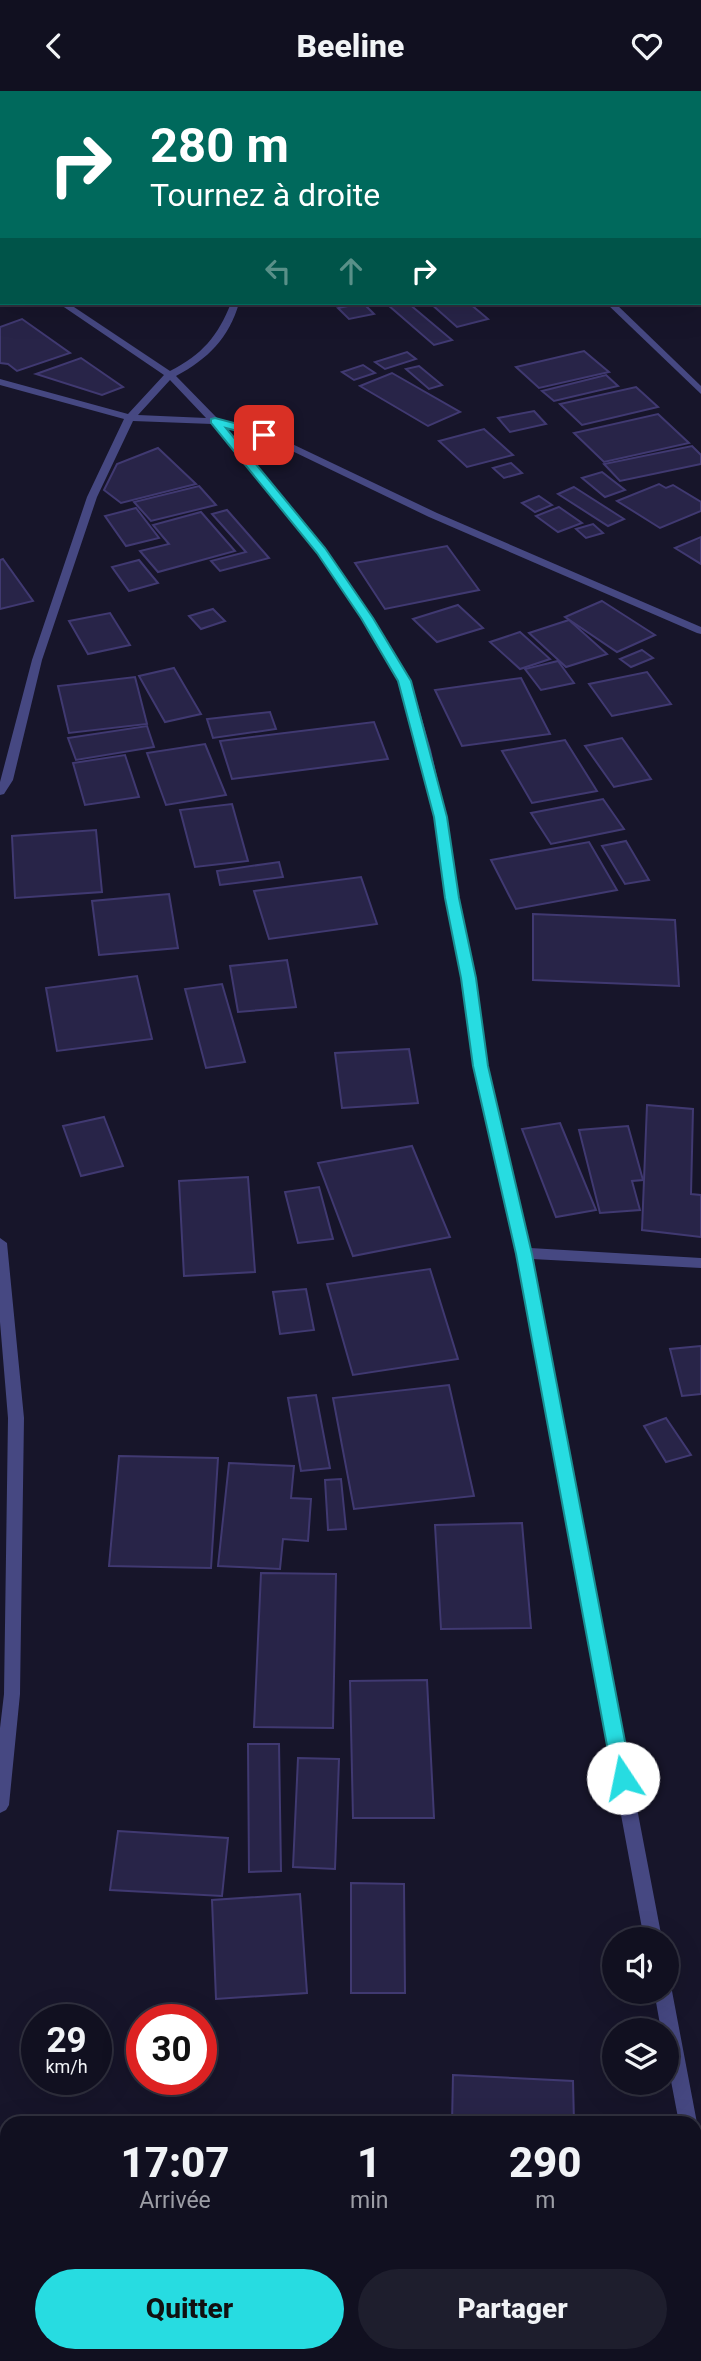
<!DOCTYPE html>
<html lang="fr">
<meta charset="utf-8">
<style>
:root{--surface:#111020;--page:#1e1e2d;--text:#f1f3f6;--muted:#9c9da5;--line:#30303e;--accent:#27dce1}
body{margin:0;font-family:Roboto,sans-serif;background:var(--page);color:var(--text);height:100vh;display:flex;flex-direction:column;font-size:26px;white-space:nowrap}
*{box-sizing:border-box;margin:0}
p{font-size:23px;color:var(--muted)}
.icon{flex:none;width:38px;height:38px;fill:none;stroke:currentColor;stroke-width:2;stroke-linecap:round;stroke-linejoin:round}
.map{position:relative;flex:1;overflow:hidden}
.details{position:absolute;left:0px;top:2025px;width:702px;height:247px;display:flex;flex-direction:column;background:var(--surface);border-radius:21px 21px 0 0;box-shadow:0 7px 28px #0002,0 0 0 2px var(--line)}
.details>*{flex:none}
.banner{position:absolute;left:0px;top:0px;width:702px;height:214px;box-shadow:0 7px 28px #0002,0 0 0 2px var(--line);background:#00695c;color:#fff;overflow:hidden}
.fabs{position:absolute;left:602px;top:1836px;display:grid;gap:14px}
.fabs a{display:grid;place-items:center;width:77px;height:77px;border-radius:50%;background:var(--surface);box-shadow:0 7px 28px #0002,0 0 0 2px var(--line);font-size:35px}
.speed{position:absolute;left:21px;top:1913px;display:flex;gap:14px;font-size:35px;font-weight:700;text-align:center}
.speed>*{display:grid;place-content:center;width:91px;height:91px;border-radius:50%;background:var(--surface);box-shadow:0 7px 28px #0002,0 0 0 2px var(--line);line-height:1}
.speed small{font-size:18px;font-weight:400}
.speed .limit{border:10px solid #d22;background:#fff;color:#111}
.pin{position:absolute;display:grid;place-items:center;width:60px;height:60px;color:#fff;margin:-30px;border-radius:14px;box-shadow:0 4px 10px #0006}
.me{position:absolute;width:77px;margin:-38px;rotate:349deg;stroke-linejoin:round;filter:drop-shadow(0 0 5px #0008)}
.turn{display:flex;align-items:center;gap:24px;height:147px;padding:0 35px;font-size:32px}
.turn .icon{width:91px;height:91px;stroke-width:2.5}
.turn b{display:block;font-size:49px;line-height:60px}
.lanes{display:flex;align-items:center;height:66px;padding:0 35px;background:#0003;justify-content:center;gap:35px;direction:ltr}
.lanes .off{opacity:.35}
.eta{display:flex;justify-content:space-evenly;align-items:center;height:119px;text-align:center}
.eta b{font-size:42px;font-weight:800;line-height:49px}
.button{display:flex;gap:14px;margin-top:auto;padding:14px 35px}
.button a{flex:1;height:80px;border-radius:42px;background:var(--accent);color:#111;font-size:28px;font-weight:800;line-height:80px;text-align:center}
.button a+a{background:var(--page);color:var(--text)}
header{display:flex;justify-content:space-between;align-items:center;height:91px;padding:0 35px;background:var(--surface);font-size:32px;font-weight:800}
.map>svg:first-child{display:block}
.building{fill:#282448;stroke:#403971;stroke-width:2}
.lines{fill:none;stroke-linecap:round;stroke-linejoin:round}
.minor{fill:#464882;fill-rule:evenodd}
.route{fill:#27dce1;stroke:#198f92;stroke-width:2}
</style>
<header><svg class="icon" aria-label="back" viewBox="0 0 24 24"><path d="M15 5l-7 7 7 7"/></svg>Beeline<svg class="icon" aria-label="heart" viewBox="0 0 24 24"><path d="M12 20l-8-8c-3-5 5-10 8-4 3-6 11-1 8 4z"/></svg></header>
<div class="map">
<svg width="701" height="2270" viewBox="0 0 701 2270">
<rect width="100%" height="100%" fill="#17152a"/>
<!-- building -->
<g class="building">
<polygon points="363,212 374,223 349,228 338,217"/>
<polygon points="397,212 408,212 452,249 434,254 388,214"/>
<polygon points="430,212 469,212 488,228 457,236"/>
<polygon points="22,228 70,262 17,280 8,273 0,272 0,236"/>
<polygon points="584,260 609,281 539,297 516,276"/>
<polygon points="407,261 416,268 385,278 375,271"/>
<polygon points="81,267 123,296 102,304 36,283"/>
<polygon points="363,274 375,282 354,289 342,281"/>
<polygon points="419,275 442,294 429,298 406,278"/>
<polygon points="392,282 460,321 428,335 360,295"/>
<polygon points="606,284 618,295 554,310 542,300"/>
<polygon points="636,296 658,316 582,334 560,313"/>
<polygon points="534,320 546,333 510,341 498,327"/>
<polygon points="658,323 689,352 604,371 574,342"/>
<polygon points="484,338 513,364 467,376 439,350"/>
<polygon points="692,355 701,364 701,373 620,390 604,373"/>
<polygon points="158,357 196,393 121,412 104,399 117,373"/>
<polygon points="511,372 522,382 504,387 493,377"/>
<polygon points="602,381 625,399 605,406 582,387"/>
<polygon points="659,393 666,397 673,394 701,411 701,420 660,437 617,410"/>
<polygon points="199,395 216,414 151,430 134,411"/>
<polygon points="574,396 624,428 608,435 558,403"/>
<polygon points="539,405 552,414 535,421 522,412"/>
<polygon points="559,416 582,432 558,441 536,425"/>
<polygon points="136,417 159,447 126,455 105,425"/>
<polygon points="227,419 269,467 220,480 211,470 246,461 212,423"/>
<polygon points="201,421 235,460 158,481 140,460 169,453 153,434"/>
<polygon points="593,433 603,442 586,447 576,438"/>
<polygon points="701,446 701,473 675,457"/>
<polygon points="447,455 479,499 385,518 355,472"/>
<polygon points="3,468 33,510 0,518 0,469"/>
<polygon points="139,469 158,492 129,500 112,476"/>
<polygon points="602,510 655,544 617,561 565,526"/>
<polygon points="458,514 483,537 437,551 413,528"/>
<polygon points="213,518 225,530 201,538 189,525"/>
<polygon points="110,522 130,554 88,563 69,530"/>
<polygon points="569,529 607,563 566,576 529,542"/>
<polygon points="520,541 550,568 520,578 490,551"/>
<polygon points="642,559 653,567 631,576 620,568"/>
<polygon points="558,570 574,592 541,599 525,578"/>
<polygon points="174,577 201,623 165,631 139,585"/>
<polygon points="647,581 671,613 612,625 589,593"/>
<polygon points="135,586 147,633 69,642 58,595"/>
<polygon points="521,587 550,643 462,655 435,599"/>
<polygon points="270,621 276,638 213,647 207,628"/>
<polygon points="374,631 388,668 232,688 220,650"/>
<polygon points="147,635 154,656 76,669 68,647"/>
<polygon points="622,647 651,688 614,696 585,655"/>
<polygon points="565,649 597,700 532,712 502,660"/>
<polygon points="205,653 226,704 166,714 147,662"/>
<polygon points="125,664 139,706 85,714 73,672"/>
<polygon points="603,708 624,738 551,753 531,722"/>
<polygon points="232,713 248,770 195,776 180,719"/>
<polygon points="96,739 102,801 15,807 12,745"/>
<polygon points="626,750 649,789 625,793 602,755"/>
<polygon points="589,751 617,799 516,818 491,769"/>
<polygon points="279,771 283,786 220,794 217,780"/>
<polygon points="361,786 377,833 269,848 254,800"/>
<polygon points="169,803 178,857 99,864 92,810"/>
<polygon points="533,823 675,829 679,895 533,889"/>
<polygon points="287,869 296,916 238,921 230,875"/>
<polygon points="137,885 152,948 57,960 46,897"/>
<polygon points="222,893 245,971 206,977 185,898"/>
<polygon points="409,958 418,1012 342,1017 335,962"/>
<polygon points="647,1014 693,1018 691,1103 701,1104 701,1146 642,1139"/>
<polygon points="104,1026 123,1075 81,1085 63,1035"/>
<polygon points="560,1032 596,1119 556,1126 522,1038"/>
<polygon points="628,1035 643,1089 632,1090 640,1119 600,1122 579,1039"/>
<polygon points="412,1055 450,1146 353,1165 318,1072"/>
<polygon points="248,1086 255,1181 184,1185 179,1090"/>
<polygon points="319,1096 333,1148 298,1152 285,1101"/>
<polygon points="430,1178 458,1268 353,1284 327,1193"/>
<polygon points="306,1198 314,1239 280,1243 273,1201"/>
<polygon points="701,1255 701,1303 682,1305 670,1258"/>
<polygon points="449,1294 474,1405 354,1418 333,1307"/>
<polygon points="316,1304 330,1377 301,1380 288,1307"/>
<polygon points="666,1327 691,1364 666,1371 644,1335"/>
<polygon points="119,1365 218,1367 211,1477 109,1475"/>
<polygon points="229,1372 294,1375 291,1407 311,1408 308,1450 283,1448 280,1478 218,1475"/>
<polygon points="341,1388 346,1438 328,1439 325,1389"/>
<polygon points="522,1432 531,1537 441,1538 435,1434"/>
<polygon points="261,1482 336,1483 333,1637 254,1636"/>
<polygon points="427,1589 434,1727 353,1727 350,1590"/>
<polygon points="248,1653 279,1653 281,1780 249,1781"/>
<polygon points="298,1667 339,1668 335,1778 293,1776"/>
<polygon points="118,1740 228,1747 222,1805 110,1799"/>
<polygon points="351,1792 404,1793 405,1902 351,1902"/>
<polygon points="300,1803 307,1902 216,1908 212,1809"/>
<polygon points="453,1984 573,1990 574,2032 452,2032"/>
</g>
<g class="lines">
<!-- minor -->
<g class="minor">
<rect x="281" y="0" width="8" height="2"/>
<polygon points="402,0 410,0 412,2 403,2"/>
<polygon points="0,171 2,172 2,178 0,177"/>
<path d="M 58,212 L 68,212 L 170,280 C 202,264 218,245 231,212 L 239,212 C 229,247 208,268 176,285 L 218,328 L 267,341 L 437,422 L 701,536 L 701,543 L 697,542 L 429,426 L 261,345 L 225,336 L 325,457 L 372,527 L 411,590 L 431,659 L 446,726 L 458,807 L 475,887 L 488,975 L 530,1157 L 701,1167 L 701,1177 L 532,1168 L 662,1848 L 644,1848 L 517,1162 L 474,975 L 463,887 L 446,807 L 434,726 L 419,659 L 399,590 L 362,527 L 317,461 L 212,333 L 133,330 L 97,406 L 42,569 L 13,689 L 4,703 L 0,704 L 0,691 L 32,569 L 87,406 L 124,328 L 0,294 L 0,288 L 128,323 L 164,284 ZM 170,289 L 206,327 L 138,324 Z"/>
<polygon points="606,212 615,212 701,295 701,303"/>
<polygon points="0,1147 7,1152 24,1327 20,1603 9,1714 6,1719 0,1722 0,1637 4,1603 8,1327 0,1231"/>
<polygon points="667,1893 672,1900 697,2032 695,2038 695,2032 679,2032 667,1969 667,1939 661,1939 654,1900 667,1900"/>
<polygon points="695,2057 701,2059 701,2133 695,2130"/>
<polygon points="0,2237 7,2238 7,2258 0,2257"/>
<polygon points="100,2264 153,2264 155,2270 102,2270"/>
</g>
</g>
<!-- route -->
<polygon class="route" points="215,327 268,341 269,344 264,347 226,337 325,457 373,527 411,590 447,726 459,807 476,887 488,975 532,1163 632,1687 629,1693 623,1695 616,1693 613,1687 516,1163 473,975 461,887 445,807 434,726 398,590 361,527 317,462 211,332 211,328"/>
</svg>
<div class="fabs">
<a><svg class="icon" aria-label="sound" viewBox="0 0 24 24"><path d="M4 9h4l5-4v14l-5-4H4zM17 9q2 3 0 6"/></svg></a>
<a><svg class="icon" aria-label="layers" viewBox="0 0 24 24"><path d="M12 4l9 5-9 5-9-5zM3 14l9 5 9-5"/></svg></a>
</div>
<div class="speed"><div>29<small>km/h</small></div><div class="limit">30</div></div>
<div class="pin" style="left:264px;top:344px;background:#d93025"><svg class="icon" aria-label="arrive" viewBox="0 0 24 24"><path d="M6 21V4h12l-3 4 3 4H6"/></svg></div>
<svg class="me" style="left:623px;top:1687px" viewBox="-20 -20 40 40"><circle r="19" fill="#fff"/><path d="M0-13L10 11 0 6-10 11z" fill="#27dce1"/></svg>
<div class="banner">
<div class="turn"><svg class="icon" aria-label="right" viewBox="0 0 24 24"><path d="M7 20v-9h11M14 6l5 5-5 5"/></svg><div><b>280 m</b>Tournez à droite</div></div>
<div class="lanes"><svg class="icon off" aria-label="left" viewBox="0 0 24 24"><path d="M17 20v-9H6M10 6l-5 5 5 5"/></svg><svg class="icon off" aria-label="ahead" viewBox="0 0 24 24"><path d="M12 20V5M6 11l6-6 6 6"/></svg><svg class="icon" aria-label="right" viewBox="0 0 24 24"><path d="M7 20v-9h11M14 6l5 5-5 5"/></svg></div>
</div>
<section class="details">
<div class="eta">
<div><b>17:07</b><p>Arrivée</p></div>
<div><b>1</b><p>min</p></div>
<div><b>290</b><p>m</p></div>
</div>
<div class="button"><a>Quitter</a><a>Partager</a></div>
</section>
</div>
